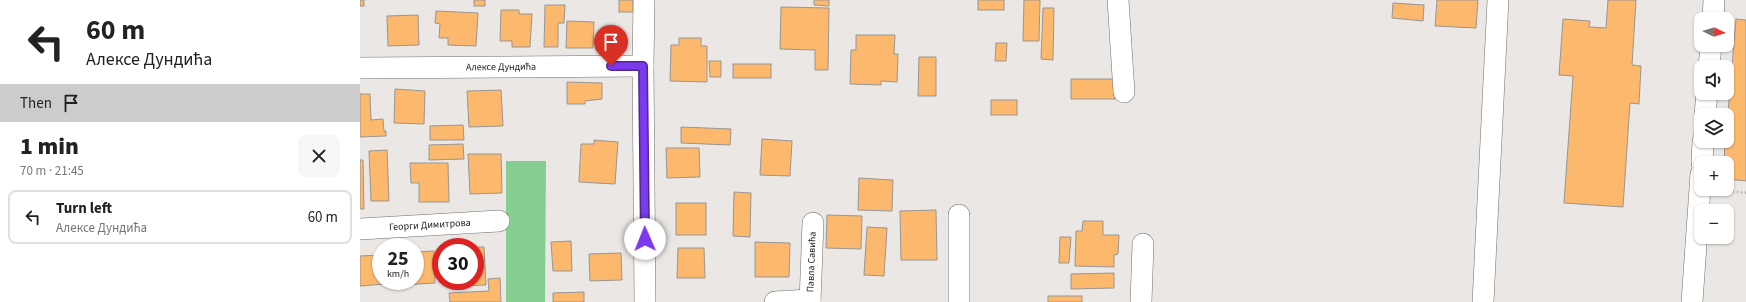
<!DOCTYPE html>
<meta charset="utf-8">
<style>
:root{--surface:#fff;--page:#f6f6f6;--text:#222;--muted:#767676;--line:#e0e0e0}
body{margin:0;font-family:"Source Sans 3",sans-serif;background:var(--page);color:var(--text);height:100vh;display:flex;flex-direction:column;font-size:15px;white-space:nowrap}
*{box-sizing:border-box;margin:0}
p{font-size:13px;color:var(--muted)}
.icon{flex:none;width:22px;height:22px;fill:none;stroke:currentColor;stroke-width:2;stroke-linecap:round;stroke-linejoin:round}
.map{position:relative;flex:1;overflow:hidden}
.details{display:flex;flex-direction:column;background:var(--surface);width:360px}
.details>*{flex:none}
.banner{background:#fff;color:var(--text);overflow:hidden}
.needle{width:26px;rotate:95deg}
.fabs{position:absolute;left:1334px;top:12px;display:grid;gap:8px}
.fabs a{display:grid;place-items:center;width:40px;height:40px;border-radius:8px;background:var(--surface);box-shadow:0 1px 3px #0004;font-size:20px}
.speed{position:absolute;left:12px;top:238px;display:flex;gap:8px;font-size:20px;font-weight:700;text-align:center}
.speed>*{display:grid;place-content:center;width:52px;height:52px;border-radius:50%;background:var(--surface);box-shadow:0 1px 3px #0004;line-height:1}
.speed small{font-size:10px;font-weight:400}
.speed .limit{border:6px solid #d22;background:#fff;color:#111}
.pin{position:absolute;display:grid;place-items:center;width:34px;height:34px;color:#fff;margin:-41px -17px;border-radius:50% 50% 50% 0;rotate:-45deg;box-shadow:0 0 4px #0007}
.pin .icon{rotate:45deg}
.me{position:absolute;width:44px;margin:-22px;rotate:359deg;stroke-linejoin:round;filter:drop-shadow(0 0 3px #0008)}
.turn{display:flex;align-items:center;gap:14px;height:84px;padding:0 20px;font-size:18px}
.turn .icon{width:52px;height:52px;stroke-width:2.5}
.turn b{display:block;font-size:28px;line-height:34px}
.then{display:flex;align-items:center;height:38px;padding:0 20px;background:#0003;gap:8px;font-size:15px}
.round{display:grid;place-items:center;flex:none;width:42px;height:42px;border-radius:8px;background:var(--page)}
.summary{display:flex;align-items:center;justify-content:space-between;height:68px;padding:0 20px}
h1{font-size:24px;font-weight:800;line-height:30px}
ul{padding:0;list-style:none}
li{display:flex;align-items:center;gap:12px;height:54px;margin:0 8px 6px;padding:0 12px;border:2px solid var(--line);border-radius:8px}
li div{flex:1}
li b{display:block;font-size:15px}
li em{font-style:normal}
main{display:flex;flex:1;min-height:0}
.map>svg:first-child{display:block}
.green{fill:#84ce91}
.building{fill:#fcb86c;stroke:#989693}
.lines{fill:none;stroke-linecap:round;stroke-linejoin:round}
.minor-casing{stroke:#706e6b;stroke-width:22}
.path{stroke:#a19f9d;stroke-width:2.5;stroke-dasharray:1 3;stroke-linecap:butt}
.minor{stroke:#fff;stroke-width:21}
.route-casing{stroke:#51269a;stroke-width:10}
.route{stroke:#7c3aed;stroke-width:7}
.labels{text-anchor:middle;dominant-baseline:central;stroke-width:3.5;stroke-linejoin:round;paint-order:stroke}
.street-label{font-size:10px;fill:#1b1a19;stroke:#eae7e4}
</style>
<main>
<section class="details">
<div class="banner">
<div class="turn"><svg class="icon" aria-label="left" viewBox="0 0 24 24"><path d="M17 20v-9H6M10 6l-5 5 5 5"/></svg><div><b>60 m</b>Алексе Дундића</div></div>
<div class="then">Then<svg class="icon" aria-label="arrive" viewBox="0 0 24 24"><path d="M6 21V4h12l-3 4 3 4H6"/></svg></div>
</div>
<div class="summary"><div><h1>1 min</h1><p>70 m · 21:45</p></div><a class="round"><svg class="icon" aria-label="close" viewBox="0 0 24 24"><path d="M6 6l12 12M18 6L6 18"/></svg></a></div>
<ul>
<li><svg class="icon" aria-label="left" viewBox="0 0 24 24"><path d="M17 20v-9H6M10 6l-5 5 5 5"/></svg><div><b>Turn left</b><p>Алексе Дундића</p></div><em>60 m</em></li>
</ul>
</section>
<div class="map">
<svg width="1386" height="302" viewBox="0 0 1386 302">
<rect width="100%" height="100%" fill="#eae7e4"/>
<!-- green -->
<polygon class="green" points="146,161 186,161 185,302 146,302"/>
<!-- building -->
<g class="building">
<rect x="0" y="0" width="4" height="6"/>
<rect x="114" y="0" width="11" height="6"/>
<rect x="259" y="0" width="14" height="12"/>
<polygon points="454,0 469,0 469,6 454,5"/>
<rect x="618" y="0" width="26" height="10"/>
<polygon points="664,0 680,0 679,41 663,41"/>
<polygon points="1077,0 1118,0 1116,28 1075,26"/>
<polygon points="1248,0 1276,0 1272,65 1281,66 1279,104 1270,103 1263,207 1204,203 1213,76 1199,75 1203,19 1230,21 1229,27 1246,28"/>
<polygon points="1033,3 1064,5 1063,21 1032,18"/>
<polygon points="185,5 205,5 204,23 198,23 198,47 184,47"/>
<polygon points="421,7 469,8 468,70 455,70 455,50 420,49"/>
<polygon points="683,8 694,8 693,60 681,59"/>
<polygon points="141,10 159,10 159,14 172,14 170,47 152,47 152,41 140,41"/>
<polygon points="76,11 118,13 116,46 88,45 88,38 79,38 80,24 75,23"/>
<polygon points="58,15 59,45 28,46 27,16"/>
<polygon points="1376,19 1386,20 1386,181 1367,179 1367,163 1364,163 1365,141 1367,141 1367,123"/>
<polygon points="207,21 234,22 233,48 206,48"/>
<polygon points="496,35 535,35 534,54 538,54 537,82 521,81 521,85 490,84 491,50 496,50"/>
<polygon points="319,38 341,38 341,46 347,46 347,82 310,81 311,45 319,45"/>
<polygon points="636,43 647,43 646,61 635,61"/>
<polygon points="559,57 576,57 576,96 558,96"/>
<polygon points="349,61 361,61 361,77 350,77"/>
<rect x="373" y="64" width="38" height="14"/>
<polygon points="711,79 756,79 755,99 711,99"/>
<polygon points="207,82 242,83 242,99 225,101 225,104 207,104"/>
<polygon points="35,89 65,91 64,124 34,123"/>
<polygon points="141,90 143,126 109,127 107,91"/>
<polygon points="0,94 10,94 11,120 23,119 24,131 26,131 26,136 0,137"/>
<rect x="631" y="100" width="26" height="15"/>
<polygon points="103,125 104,140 70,140 70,126"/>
<polygon points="321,127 371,129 370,145 321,143"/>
<polygon points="402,139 432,141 430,176 400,175"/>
<polygon points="234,140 258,142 255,184 219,182 221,144 234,144"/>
<polygon points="103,144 104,159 69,160 69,145"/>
<polygon points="306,148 339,148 340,177 307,178"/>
<polygon points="27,150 29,201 11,201 9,151"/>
<polygon points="108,154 141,154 142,193 110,194"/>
<polygon points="0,160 3,160 4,209 0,209"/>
<polygon points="50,163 88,163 89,202 59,202 59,183 51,183"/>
<polygon points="499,178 533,180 532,211 498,210"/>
<polygon points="374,192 391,193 390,237 373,236"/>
<rect x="316" y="203" width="30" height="32"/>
<polygon points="576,210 577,260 541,260 540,211"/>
<polygon points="467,215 502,216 501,249 466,248"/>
<polygon points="723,221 743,221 743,235 759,235 758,254 754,255 754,267 715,266 716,231 722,231"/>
<polygon points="507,227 527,228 524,276 504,275"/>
<polygon points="700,237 711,237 709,263 699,263"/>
<polygon points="211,241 212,271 193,271 191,242"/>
<polygon points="395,242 430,243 429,277 395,277"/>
<polygon points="115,247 124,247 126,285 97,286 96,283 89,283 89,281 115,281"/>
<polygon points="318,248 344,248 345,278 317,278"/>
<polygon points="74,251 75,283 42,285 42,281 55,281 55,252"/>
<polygon points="261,253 262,280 230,281 229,254"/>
<polygon points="21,255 21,281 24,281 25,284 0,286 0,256"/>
<polygon points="754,273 754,288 711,289 711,274"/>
<polygon points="140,278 141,302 90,302 89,293 129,291 128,279"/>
<polygon points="224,292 224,302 193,302 193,293"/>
<rect x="688" y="296" width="34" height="6"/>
</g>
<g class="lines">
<!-- minor casing -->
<g class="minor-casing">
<g id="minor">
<polyline points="284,0 283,66 285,302"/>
<polyline points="758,0 764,92"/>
<polyline points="1353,19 1354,0"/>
<polyline points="1349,67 1351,45"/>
<path id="s1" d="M 0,68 L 283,66"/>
<polyline points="1345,115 1347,93"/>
<polyline points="1342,163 1343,141"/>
<path id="s2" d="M 0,229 L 139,221"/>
<polyline points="415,302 450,300"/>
<path id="s3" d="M 450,302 L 453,223"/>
<polyline points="599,302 599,215"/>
<polyline points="781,302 783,244"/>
<polyline points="1123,302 1138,0"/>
<polyline points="1332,302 1341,174"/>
</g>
</g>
<!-- path -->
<polyline class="path" points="1361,190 1386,193"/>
<!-- minor -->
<use href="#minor" class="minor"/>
</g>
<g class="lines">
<!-- route casing -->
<g class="route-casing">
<polyline id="route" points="251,66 283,66 285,239"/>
</g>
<!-- route -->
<use href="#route" class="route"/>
</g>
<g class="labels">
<!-- street labels -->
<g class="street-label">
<text stroke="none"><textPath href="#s1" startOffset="141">Алексе Дундића</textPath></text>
<text stroke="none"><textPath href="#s2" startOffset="70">Георги Димитрова</textPath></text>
<text stroke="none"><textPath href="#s3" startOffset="40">Павла Савића</textPath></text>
</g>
</g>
</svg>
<div class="fabs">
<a><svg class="needle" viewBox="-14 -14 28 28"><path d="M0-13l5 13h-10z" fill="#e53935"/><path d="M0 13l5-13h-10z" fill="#767676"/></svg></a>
<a><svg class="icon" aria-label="sound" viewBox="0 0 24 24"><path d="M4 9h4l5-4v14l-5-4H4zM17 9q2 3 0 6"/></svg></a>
<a><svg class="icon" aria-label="layers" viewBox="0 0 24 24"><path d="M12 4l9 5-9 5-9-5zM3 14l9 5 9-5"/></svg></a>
<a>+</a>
<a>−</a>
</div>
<div class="speed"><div>25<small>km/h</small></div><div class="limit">30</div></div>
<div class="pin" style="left:251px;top:66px;background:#d93025"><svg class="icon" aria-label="arrive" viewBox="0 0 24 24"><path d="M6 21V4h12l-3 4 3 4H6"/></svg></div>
<svg class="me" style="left:285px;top:239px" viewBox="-20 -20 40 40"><circle r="19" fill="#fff"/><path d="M0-13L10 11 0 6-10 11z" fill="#7c3aed"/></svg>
</div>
</main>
